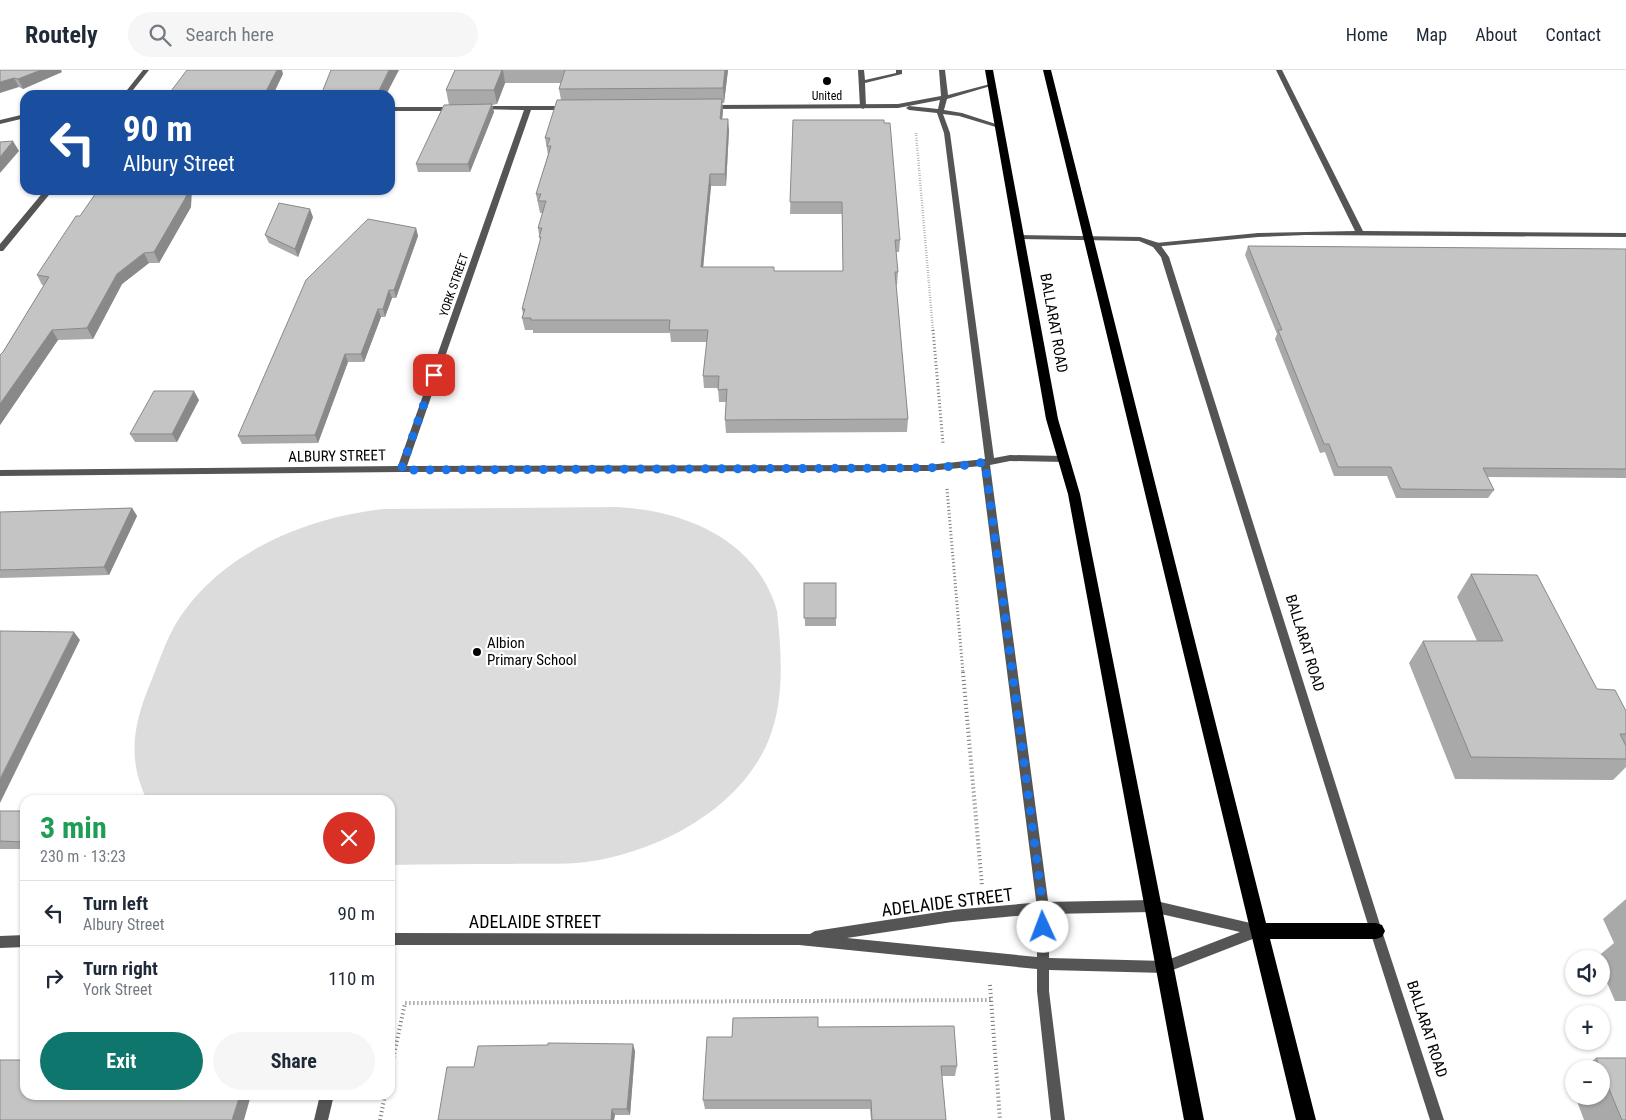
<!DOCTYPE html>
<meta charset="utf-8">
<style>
:root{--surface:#fff;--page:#f6f6f7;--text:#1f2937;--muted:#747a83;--line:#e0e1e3;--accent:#0f766e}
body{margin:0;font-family:"Roboto Condensed",sans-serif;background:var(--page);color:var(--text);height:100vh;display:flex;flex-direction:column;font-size:19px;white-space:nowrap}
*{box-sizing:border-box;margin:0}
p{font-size:16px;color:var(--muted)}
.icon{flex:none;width:28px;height:28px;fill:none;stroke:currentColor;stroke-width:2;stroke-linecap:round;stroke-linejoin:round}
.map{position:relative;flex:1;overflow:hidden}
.drawer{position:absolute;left:20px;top:725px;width:375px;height:305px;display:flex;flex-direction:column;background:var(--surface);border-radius:15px;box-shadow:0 1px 4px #0004}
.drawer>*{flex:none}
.hud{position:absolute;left:20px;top:20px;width:375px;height:105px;border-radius:15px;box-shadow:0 1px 4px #0004;background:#1a4fa0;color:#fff;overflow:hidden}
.fabs{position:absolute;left:1565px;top:880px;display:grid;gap:10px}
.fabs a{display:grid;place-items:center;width:45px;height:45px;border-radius:50%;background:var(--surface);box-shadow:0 1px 4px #0004;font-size:25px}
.pin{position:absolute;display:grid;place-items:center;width:42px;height:42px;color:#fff;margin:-21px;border-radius:10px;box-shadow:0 2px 8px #0006}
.me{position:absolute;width:55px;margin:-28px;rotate:358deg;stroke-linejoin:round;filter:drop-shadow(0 0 4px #0008)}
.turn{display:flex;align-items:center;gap:18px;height:105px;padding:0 20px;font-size:22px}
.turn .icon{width:65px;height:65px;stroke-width:2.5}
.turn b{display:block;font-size:35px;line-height:42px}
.round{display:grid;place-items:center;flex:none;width:52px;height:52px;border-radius:26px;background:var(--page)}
.overview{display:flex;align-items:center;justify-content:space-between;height:85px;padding:0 20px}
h1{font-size:30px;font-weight:700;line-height:38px;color:#1e9e55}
.action{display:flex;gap:10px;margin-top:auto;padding:10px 20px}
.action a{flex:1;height:58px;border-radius:30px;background:var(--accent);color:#fff;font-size:20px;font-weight:700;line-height:58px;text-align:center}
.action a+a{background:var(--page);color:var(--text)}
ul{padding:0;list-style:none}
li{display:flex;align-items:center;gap:15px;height:65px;padding:0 20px;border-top:1px solid var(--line)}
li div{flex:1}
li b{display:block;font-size:19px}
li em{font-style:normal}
header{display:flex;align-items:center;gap:30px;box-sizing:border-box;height:70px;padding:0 25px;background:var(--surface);border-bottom:1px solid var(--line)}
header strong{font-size:24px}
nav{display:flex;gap:28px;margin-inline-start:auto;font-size:18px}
.search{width:350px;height:45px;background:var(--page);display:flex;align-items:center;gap:12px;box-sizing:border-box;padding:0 18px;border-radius:28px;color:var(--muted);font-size:19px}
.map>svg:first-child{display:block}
.green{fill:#dcdcdc}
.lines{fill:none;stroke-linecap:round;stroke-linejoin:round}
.path-far2{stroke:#777;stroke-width:2.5;stroke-dasharray:0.5 2;stroke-linecap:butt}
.path-far1{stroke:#777;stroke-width:3;stroke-dasharray:1 2.5;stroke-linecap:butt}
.path{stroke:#777;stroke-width:4;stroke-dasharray:1 3;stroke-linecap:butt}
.service{fill:#555;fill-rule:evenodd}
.minor{fill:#555;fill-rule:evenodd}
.tertiary{fill:#555;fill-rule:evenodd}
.trunk{fill:#000;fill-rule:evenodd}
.wall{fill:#a9a9a9}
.shaded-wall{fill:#898989}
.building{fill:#c4c4c4;stroke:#898989}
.route{stroke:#1a73e8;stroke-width:9;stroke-dasharray:0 16.2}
.poi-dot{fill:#000;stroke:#fff;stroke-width:2}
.labels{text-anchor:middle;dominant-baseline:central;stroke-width:4.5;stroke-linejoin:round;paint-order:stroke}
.far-poi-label{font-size:12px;fill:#000;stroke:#fff}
.far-street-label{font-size:12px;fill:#000;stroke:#fff}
.street-label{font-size:15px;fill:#000;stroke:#fff}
.poi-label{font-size:15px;fill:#000;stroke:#fff;text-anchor:start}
.near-street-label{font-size:18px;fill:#000;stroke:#fff}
</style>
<header>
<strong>Routely</strong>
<div class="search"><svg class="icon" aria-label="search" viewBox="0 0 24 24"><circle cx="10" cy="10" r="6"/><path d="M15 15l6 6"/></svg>Search here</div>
<nav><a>Home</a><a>Map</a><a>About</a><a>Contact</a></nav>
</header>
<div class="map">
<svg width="1626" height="1050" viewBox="0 0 1626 1050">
<rect width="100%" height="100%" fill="#fff"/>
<!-- green -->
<path class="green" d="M 618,437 C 686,441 757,470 777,541 C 781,577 784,619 774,654 C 753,733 662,782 586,792 C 561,795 536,793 511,794 C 471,794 430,794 390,795 L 390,730 L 147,730 C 126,687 134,652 152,609 C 159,592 165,573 174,557 C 216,484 304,448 383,439 Z"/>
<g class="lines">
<!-- path-far2 -->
<polyline class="path-far2" points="916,63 933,261"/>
<!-- path-far1 -->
<g class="path-far1">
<polyline points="933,260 943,373"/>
<polyline points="947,419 963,603"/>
</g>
<!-- path -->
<g class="path">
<polyline points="963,602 982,816"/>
<polyline points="990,915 1000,1050"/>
<polyline points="390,1003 405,933 991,930"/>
<polyline points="380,1050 385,1025"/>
</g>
<!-- service -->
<g class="service">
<polygon points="858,0 864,0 865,10 896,3 896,0 902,0 902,4 865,13 866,37 863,39 860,37"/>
<polygon points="1276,0 1282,0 1363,161 1626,163 1626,167 1305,165 1258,167 1153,177 1152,175 1156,173 1258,163 1355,161"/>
</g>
<!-- minor -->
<g class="minor">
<polygon points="143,0 149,0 129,25 123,25"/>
<polygon points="939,0 945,0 948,25 994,13 994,15 947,29 944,40 962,43 1002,56 999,58 959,46 943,44 950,63 994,388 1010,385 1064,386 1069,389 1064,392 1010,391 990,395 1049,838 1047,842 1043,844 1039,842 1037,838 981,396 928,401 401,402 0,406 0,400 398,396 524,40 479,39 478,38 481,36 566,36 569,38 566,40 531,40 407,396 928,395 985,389 944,63 937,43 909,40 906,38 909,36 938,39 940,30 898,38 711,39 708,37 711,35 898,34 941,26"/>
<polygon points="390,37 454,37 457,39 454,41 390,41"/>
<polygon points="25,44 25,48 0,54 0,50"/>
<polygon points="45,120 53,120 3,181 0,181 0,174"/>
<polygon points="1017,165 1140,167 1159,173 1169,187 1382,861 1380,865 1376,867 1372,865 1370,861 1161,187 1153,177 1139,171 1020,169 1017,169"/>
<polygon points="320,1025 334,1025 328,1050 314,1050"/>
</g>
<!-- tertiary -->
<g class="tertiary">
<path d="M 1152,830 L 1259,855 L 1263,857 L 1265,861 L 1263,865 L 1165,903 L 1049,900 L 1049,921 L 1065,1050 L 1051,1050 L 1037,921 L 1037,899 L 799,875 L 390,875 L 390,863 L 810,864 L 815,861 L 952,840 L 1043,832 ZM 1152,842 L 1240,862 L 1165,891 L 1049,888 L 1049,844 ZM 1037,844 L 1037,887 L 847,868 L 952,852 Z"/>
<polygon points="1376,855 1380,857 1382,861 1444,1050 1430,1050 1370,861 1372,857"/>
<polygon points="25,865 25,877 0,878 0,866"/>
</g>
<!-- trunk -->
<g class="trunk">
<polygon points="985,0 993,0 1058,349 1080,424 1204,1050 1184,1050 1068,424 1046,349"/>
<polygon points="1043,0 1051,0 1266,853 1376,853 1382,855 1385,861 1382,867 1376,869 1270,869 1316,1050 1296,1050"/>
</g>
</g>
<!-- wall -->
<g class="wall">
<polygon points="0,0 62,2 23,19 19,17"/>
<polygon points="455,0 728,0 724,33 722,33 723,41 722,49 729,60 726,116 711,116 703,197 774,201 843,201 842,144 790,144 793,50 900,170 899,182 896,182 898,202 897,215 896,215 908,349 907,362 726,363 725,350 726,332 719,332 718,318 704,318 703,306 707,272 671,272 670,263 533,263 533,260 525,260 522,248 523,244 522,239 540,171 538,158 543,143 540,143 536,124 548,85 545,68 561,30 559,19 561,13 505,13 497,34 492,35 494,42 470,102 418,102 416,94 449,35 446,20"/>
<polygon points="191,137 159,193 149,193 122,214 93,269 58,270 0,355 0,285 3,282 44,215 42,215 37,205"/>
<polygon points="313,147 298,187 269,173 265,165"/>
<polygon points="416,158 418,166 396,228 392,228 385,247 381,247 364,292 348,292 318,373 242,374 238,366"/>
<polygon points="1248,176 1626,179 1626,408 1487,407 1494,420 1488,428 1396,428 1387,406 1334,406 1325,382 1320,383 1275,269 1277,264 1245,185"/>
<polygon points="199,330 177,372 135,372 130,364"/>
<polygon points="132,438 137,446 109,505 0,508 0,442"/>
<polygon points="1471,504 1597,619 1626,641 1626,697 1613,710 1455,709 1409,593 1423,571 1477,571 1457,527"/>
<polygon points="804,513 836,548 836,556 805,556"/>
<rect x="0" y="741" width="25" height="38"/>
<polygon points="1626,829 1626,931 1615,931 1601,899 1601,889 1596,888 1614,873 1603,849"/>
<polygon points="818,957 957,996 955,1006 942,1006 946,1050 871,1050 870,1039 705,1039 703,1030 732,967"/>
<polygon points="635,981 630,1045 615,1045 614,1050 438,1050 474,997"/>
<polygon points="1596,988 1626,1050 1584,1050 1575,1026 1601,1026 1601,999 1581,999"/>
<polygon points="1574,1004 1574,1024 1568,1008"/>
</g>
<!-- shaded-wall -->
<g class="shaded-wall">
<polygon points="41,0 61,0 62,2 23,19 18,9"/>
<polygon points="277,0 282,0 283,4 273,25 264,25"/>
<polygon points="389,0 399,0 386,25 377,25"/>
<polygon points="502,0 503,0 505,13 497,34 494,20"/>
<polygon points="725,0 728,0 724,33 723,18"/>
<polygon points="14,8 19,17 0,23 0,12"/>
<polygon points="722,29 723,41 721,60 720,49"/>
<polygon points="492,34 494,42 470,102 468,94"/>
<polygon points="728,49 729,60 726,116 725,104"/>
<polygon points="13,71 19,81 0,103 0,87"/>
<polygon points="710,104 711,116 702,209 701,197"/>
<polygon points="187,120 192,120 191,137 159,193 154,182"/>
<polygon points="310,139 313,147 298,187 295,179"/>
<polygon points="416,158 418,166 396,228 394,220"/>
<polygon points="144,183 149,193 122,214 93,269 87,258 117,204"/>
<polygon points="389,220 392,228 385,247 383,239"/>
<polygon points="378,239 381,247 364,292 361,284"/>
<polygon points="52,260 58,270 0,355 0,334"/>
<polygon points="345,284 348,292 318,373 315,365"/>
<polygon points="194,321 199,330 177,372 172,364"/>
<polygon points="132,438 137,446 109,505 104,497"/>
<polygon points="74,562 80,570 0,733 0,709"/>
<polygon points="633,974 635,981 630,1045 627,1039"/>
<polygon points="240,1025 251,1025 244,1050 232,1050"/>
<polygon points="612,1039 615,1045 614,1050 611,1050"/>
</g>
<!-- building -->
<g class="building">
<polygon points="0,0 41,0 18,9 14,8 0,12"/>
<polygon points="187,0 277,0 264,25 168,25"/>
<polygon points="331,0 389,0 377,25 321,25"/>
<polygon points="455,0 502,0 494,20 446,20"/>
<polygon points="565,0 725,0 723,18 559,19"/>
<polygon points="722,29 720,49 728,49 725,104 710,104 701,197 774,197 774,201 843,201 842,132 790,132 793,50 884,50 884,53 890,53 900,170 895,170 898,202 895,202 908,349 725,350 727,319 718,320 719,306 703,306 708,260 669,260 670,250 531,250 531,248 522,248 525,239 522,239 541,167 539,167 542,158 538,158 546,131 538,131 541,124 536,124 551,76 547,76 550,68 545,68 557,30"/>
<polygon points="492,34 468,94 416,94 444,35"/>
<polygon points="13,71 0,87 0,72"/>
<polygon points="98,120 187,120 186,127 154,182 144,183 117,204 87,258 52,260 0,334 0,285 3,282 49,207 37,205 76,146 80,146"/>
<polygon points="279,133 310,139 295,179 265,165"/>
<polygon points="368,149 416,158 394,220 389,220 383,239 378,239 361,284 345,284 315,365 238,366 306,210"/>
<polygon points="1248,176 1626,179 1626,399 1483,398 1494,420 1401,419 1391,397 1338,397 1329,374 1324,374 1278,260 1282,260"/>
<polygon points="154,321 194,321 172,364 130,364"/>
<polygon points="132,438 104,497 0,500 0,442"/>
<polygon points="1471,504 1537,505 1597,619 1615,620 1626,641 1626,664 1620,664 1626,676 1626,689 1471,687 1423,571 1503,571"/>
<rect x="804" y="513" width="32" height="35"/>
<polygon points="0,561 74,562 0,709"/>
<polygon points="0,741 25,741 25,772 0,771"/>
<polygon points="818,947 818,957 954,956 957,996 941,996 946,1050 872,1050 871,1030 703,1030 707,967 732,967 733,948"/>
<polygon points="548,973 633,974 627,1039 612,1039 611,1050 438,1050 447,997 474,997 478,976 548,975"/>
<polygon points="1596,988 1626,988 1626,1050 1622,1050"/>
<polygon points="0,990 25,990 25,1025 240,1025 232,1050 0,1050"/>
</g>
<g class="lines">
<!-- route -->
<polyline class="route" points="434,305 401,400 928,398 969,395 985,392 1043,838 1043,857"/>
</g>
<!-- markers -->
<g class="poi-dot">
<circle cx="827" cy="11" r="5"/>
<circle cx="477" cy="582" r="5"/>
</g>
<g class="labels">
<!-- far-poi labels -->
<g class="far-poi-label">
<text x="827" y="26">United</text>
</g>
<!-- far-street labels -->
<g class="far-street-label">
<text transform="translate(454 215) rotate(-71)">YORK STREET</text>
</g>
<!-- street labels -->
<g class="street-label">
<text transform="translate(1054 253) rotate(80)">BALLARAT ROAD</text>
<text transform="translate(337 386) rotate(-1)">ALBURY STREET</text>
<text transform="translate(1305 573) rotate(73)">BALLARAT ROAD</text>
<text transform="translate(1427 959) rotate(72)">BALLARAT ROAD</text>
</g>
<!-- poi labels -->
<g class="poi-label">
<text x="487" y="573">Albion<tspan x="487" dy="17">Primary School</tspan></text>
</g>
<!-- near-street labels -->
<g class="near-street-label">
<text transform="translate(947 832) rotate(-7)">ADELAIDE STREET</text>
<text x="535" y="851">ADELAIDE STREET</text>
</g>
</g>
</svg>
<div class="fabs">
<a><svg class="icon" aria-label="sound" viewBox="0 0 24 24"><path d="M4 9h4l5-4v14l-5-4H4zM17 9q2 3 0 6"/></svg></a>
<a>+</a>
<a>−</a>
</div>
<div class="pin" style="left:434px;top:305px;background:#d93025"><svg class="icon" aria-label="arrive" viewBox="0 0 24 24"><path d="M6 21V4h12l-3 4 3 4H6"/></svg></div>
<svg class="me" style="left:1043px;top:857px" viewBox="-20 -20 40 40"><circle r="19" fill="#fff"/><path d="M0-13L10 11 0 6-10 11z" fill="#1a73e8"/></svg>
<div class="hud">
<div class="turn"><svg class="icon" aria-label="left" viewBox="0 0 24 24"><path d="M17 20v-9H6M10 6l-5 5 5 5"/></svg><div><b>90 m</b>Albury Street</div></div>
</div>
<section class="drawer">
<div class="overview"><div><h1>3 min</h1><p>230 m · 13:23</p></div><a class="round" style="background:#d93025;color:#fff"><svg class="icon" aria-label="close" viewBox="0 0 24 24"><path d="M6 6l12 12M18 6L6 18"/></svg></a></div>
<ul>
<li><svg class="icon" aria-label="left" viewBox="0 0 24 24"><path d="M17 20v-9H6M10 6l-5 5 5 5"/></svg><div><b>Turn left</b><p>Albury Street</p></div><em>90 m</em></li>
<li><svg class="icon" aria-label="right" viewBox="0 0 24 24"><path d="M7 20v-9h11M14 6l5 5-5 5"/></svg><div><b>Turn right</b><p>York Street</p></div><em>110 m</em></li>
</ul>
<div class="action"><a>Exit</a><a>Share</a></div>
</section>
</div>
